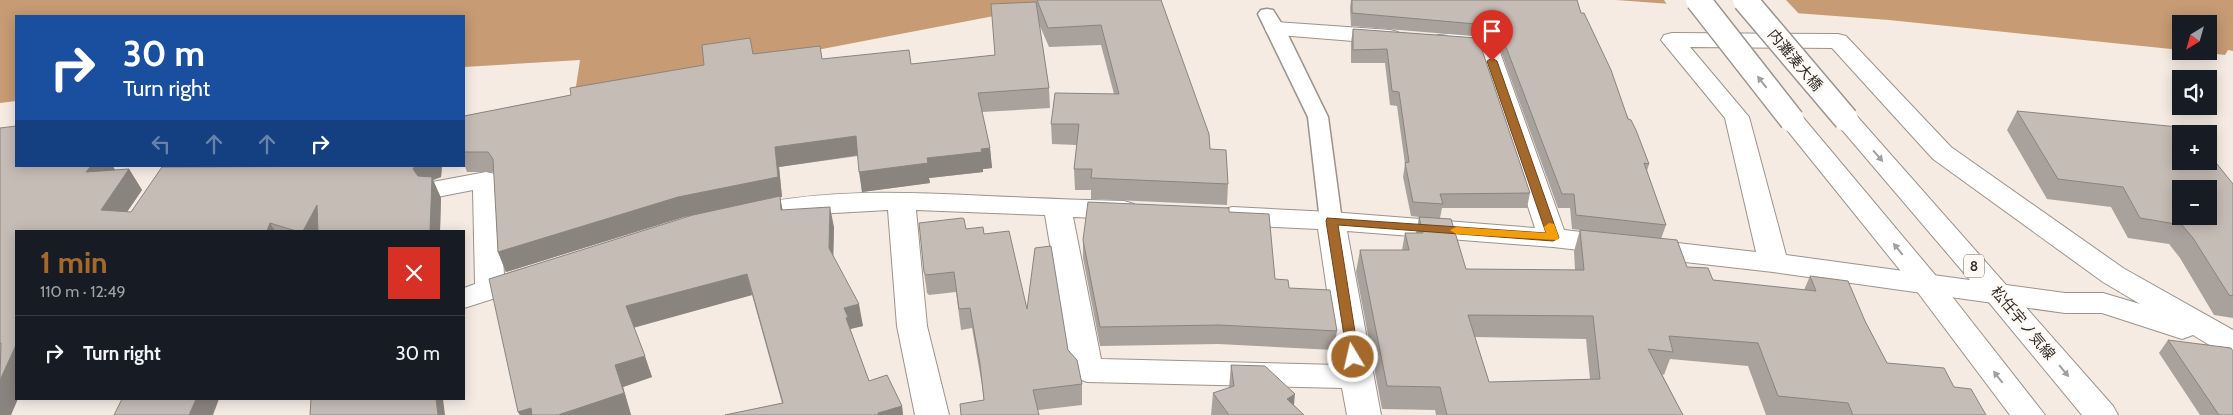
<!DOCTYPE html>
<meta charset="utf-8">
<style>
:root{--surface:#171b24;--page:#242831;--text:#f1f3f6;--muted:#9ea1a6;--line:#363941;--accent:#a4692a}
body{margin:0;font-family:Cabin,"Noto Sans JP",sans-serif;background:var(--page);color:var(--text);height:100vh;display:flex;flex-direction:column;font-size:19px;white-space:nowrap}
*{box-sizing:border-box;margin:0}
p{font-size:16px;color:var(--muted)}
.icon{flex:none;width:28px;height:28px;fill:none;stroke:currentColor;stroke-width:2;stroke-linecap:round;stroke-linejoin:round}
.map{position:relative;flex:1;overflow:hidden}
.side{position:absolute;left:15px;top:230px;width:450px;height:170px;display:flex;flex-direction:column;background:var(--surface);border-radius:0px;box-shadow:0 2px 12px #0003}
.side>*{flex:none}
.hud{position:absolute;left:15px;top:15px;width:450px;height:152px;border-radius:0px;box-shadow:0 2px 12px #0003;background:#1a4fa0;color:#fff;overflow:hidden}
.needle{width:32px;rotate:217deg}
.tools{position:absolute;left:2172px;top:15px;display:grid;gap:10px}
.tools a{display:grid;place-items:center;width:45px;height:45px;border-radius:0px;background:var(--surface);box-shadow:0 2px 12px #0003;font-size:25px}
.pin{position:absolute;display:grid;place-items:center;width:42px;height:42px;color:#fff;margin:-51px -21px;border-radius:50% 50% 50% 0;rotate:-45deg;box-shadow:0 0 5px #0007}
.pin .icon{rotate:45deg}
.me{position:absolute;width:55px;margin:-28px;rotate:351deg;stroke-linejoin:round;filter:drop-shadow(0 0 4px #0008)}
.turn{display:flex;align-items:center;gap:18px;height:105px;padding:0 25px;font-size:22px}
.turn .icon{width:65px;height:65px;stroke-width:2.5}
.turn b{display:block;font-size:35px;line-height:42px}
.lanes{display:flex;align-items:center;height:48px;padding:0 25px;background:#0003;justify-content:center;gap:25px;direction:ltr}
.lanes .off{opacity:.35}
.round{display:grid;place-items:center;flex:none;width:52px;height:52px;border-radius:0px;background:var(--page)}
.headline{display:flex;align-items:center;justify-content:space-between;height:85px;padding:0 25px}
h1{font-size:30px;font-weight:700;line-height:38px;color:var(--accent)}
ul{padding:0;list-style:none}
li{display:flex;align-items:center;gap:15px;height:75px;padding:0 25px;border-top:1px solid var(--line)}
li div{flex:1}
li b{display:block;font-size:19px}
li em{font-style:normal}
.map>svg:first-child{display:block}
.water{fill:#c79b73}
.pier{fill:#f5ebe3}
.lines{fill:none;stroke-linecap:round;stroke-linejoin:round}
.lane-casing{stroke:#9b938c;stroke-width:3}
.street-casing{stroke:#9b938c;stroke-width:2}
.primary-casing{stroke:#9b938c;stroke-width:2}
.lane{fill:#fff;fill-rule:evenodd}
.street{fill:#fff;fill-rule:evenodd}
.primary{fill:#fff;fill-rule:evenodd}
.primary-bridge-casing{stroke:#9b938c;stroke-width:27;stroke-linecap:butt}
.primary-bridge{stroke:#fff;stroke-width:24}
.wall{fill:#a9a29c;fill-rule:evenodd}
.shaded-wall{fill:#8a847f}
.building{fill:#c5bcb5;stroke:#8a847f;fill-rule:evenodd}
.oneway{fill:#a2a09f}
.route{fill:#a4692a;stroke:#6b441b}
.slow{fill:#f59e0b}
.labels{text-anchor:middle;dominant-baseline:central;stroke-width:4.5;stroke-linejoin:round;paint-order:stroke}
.shield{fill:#fff9f4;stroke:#6e6a67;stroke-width:1}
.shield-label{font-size:14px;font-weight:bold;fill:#302d2a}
.street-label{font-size:15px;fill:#302d2a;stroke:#fff9f4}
</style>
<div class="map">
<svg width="2233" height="415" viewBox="0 0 2233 415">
<rect width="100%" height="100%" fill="#f5ebe3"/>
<!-- water -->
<g class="water">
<polygon points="0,0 1104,0 994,16 770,59 707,75 575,93 580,60 464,67 464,16 16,16 16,101 0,103"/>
<polygon points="1616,0 2233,0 2233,51 2228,50 2225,55 2192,51 2209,51 2209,24 2181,24 2181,50 1889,20"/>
</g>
<!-- pier -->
<polygon class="pier" points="1664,0 1786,0 1801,16 1668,6"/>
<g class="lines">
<!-- lane casing -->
<g class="lane-casing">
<polygon id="lane" points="1267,9 1273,10 1285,29 1328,117 1342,221 1339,226 1331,228 1323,226 1320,221 1308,117 1258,14 1261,10"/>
</g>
<!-- street casing -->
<g class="street-casing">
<g id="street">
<polygon points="1276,22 1390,30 1398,32 1401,37 1398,42 1390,44 1268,34 1265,29 1268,24"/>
<path d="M 1672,33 L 1838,34 L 1846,36 L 1951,147 L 2123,268 L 2233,330 L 2233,353 L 2216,349 L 2193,335 L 2182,339 L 2102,313 L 2065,313 L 1773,272 L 1553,247 L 1347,231 L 1381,415 L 1347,415 L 1342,388 L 1087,382 L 1076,378 L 1071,370 L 1045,215 L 916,210 L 927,326 L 949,415 L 915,415 L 897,326 L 888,210 L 799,215 L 746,224 L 736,221 L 732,215 L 736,209 C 817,188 904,192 987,196 C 1033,198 1078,200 1124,201 L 1134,204 L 1138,210 L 1134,216 L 1124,219 L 1073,217 L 1101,359 L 1338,365 L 1318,229 L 1232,225 L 1222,222 L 1218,216 L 1222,210 L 1232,207 L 1331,212 L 1535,228 L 1477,50 L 1435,46 L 1432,41 L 1435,36 C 1452,32 1477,35 1494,39 L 1497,44 L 1564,230 L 1756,252 L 1725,118 L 1661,40 L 1664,35 ZM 1690,47 L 1832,48 L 1933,159 L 2103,282 L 2140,304 L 2103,293 L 2065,293 L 1786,255 L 1749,117 Z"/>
<polygon points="486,172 495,174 499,180 504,275 527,268 537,271 542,278 537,285 464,308 464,288 475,284 473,190 437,197 427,195 424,189 427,183"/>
</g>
</g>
<!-- primary casing -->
<g class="primary-casing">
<g id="primary">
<polygon points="1846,111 1855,114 2113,406 2118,415 2082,415 1987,300 1837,124 1833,119 1837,114"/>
<polygon points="1792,112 1801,115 1936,276 2045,415 2010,415 1916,290 1783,125 1779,120 1783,115"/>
</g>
</g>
<!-- lane -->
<use href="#lane" class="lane"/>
<!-- street -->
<use href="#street" class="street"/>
<!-- primary -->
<use href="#primary" class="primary"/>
<!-- primary-bridge casing -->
<g class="primary-bridge-casing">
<g id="primary-bridge">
<polyline points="1698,0 1792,120"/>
<polyline points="1745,0 1846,119"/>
</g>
</g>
<!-- primary-bridge -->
<use href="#primary-bridge" class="primary-bridge"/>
</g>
<!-- wall -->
<g class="wall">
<polygon points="1034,0 1161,0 1210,149 1228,184 1227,205 1091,199 1091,190 1075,190 1074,169 1077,145 1052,144 1051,124 1114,94 1101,45 1049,47 1039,24 1049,88 1050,108 982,112 990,148 992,168 983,169 983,172 929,178 930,183 862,192 858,156 779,167 782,197 780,197 782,210 834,227 833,256 863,326 850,329 869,381 902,406 903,415 725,415 782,403 752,295 634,327 652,377 623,387 631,415 520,415 518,412 693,215 684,217 506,272 498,252 494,172 467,172 464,164 464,116 571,95 704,65 754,54 820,46 822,59 911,64 995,55 1034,2"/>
<path d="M 1351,0 L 1577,0 L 1581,13 L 1649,164 L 1647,171 L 1666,225 L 1661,239 L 1687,267 L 1713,280 L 1804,290 L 1810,276 L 1865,321 L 1887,363 L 1954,387 L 1986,415 L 1766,415 L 1748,366 L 1670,359 L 1664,375 L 1662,374 L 1683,415 L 1436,415 L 1435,410 L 1382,409 L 1356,272 L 1360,250 L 1402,250 L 1405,233 L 1416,233 L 1419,217 L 1411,216 L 1403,177 L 1405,164 L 1397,106 L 1390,105 L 1385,63 L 1351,63 L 1351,42 L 1353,29 L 1478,38 L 1530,193 L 1527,208 L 1442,208 L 1440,218 L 1466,269 L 1575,270 L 1574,251 L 1580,230 L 1572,229 L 1570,208 L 1558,208 L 1496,38 L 1351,26 L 1350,8 ZM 1475,337 L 1586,339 L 1590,379 L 1489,382 Z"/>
<polygon points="2017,111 2233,184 2233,318 2214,315 2180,258 2169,244 2128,238 2111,207 2047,199 2007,130"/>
<polygon points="0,128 115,170 129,169 142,190 127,212 131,212 169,166 442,166 441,177 433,180 441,198 440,231 16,231 0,366"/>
<polygon points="1229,212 1275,279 1289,288 1337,331 1334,350 1218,344 1100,346 1083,258 1083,240"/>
<polygon points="966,229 984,234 1027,309 1068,350 1082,384 1082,405 1038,410 1039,415 961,415 960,404 984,400 982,385 972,328 961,330 956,292 929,295 927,293 924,272"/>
<polygon points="2168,340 2233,415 2200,415 2159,353"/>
<polygon points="1231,365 1294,405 1304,415 1211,415 1213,393 1229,388"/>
</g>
<!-- shaded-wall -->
<g class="shaded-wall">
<polygon points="856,136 859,155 779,167 782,197 780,197 784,217 781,210 780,197 684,217 506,272 498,252 775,147"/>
<polygon points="990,148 992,168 983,169 983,172 929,178 930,183 862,192 859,172 927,158"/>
<polygon points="91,166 113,166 115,170 86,172"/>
<polygon points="415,166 442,166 441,177 433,180 441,198 440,231 430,231 413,169"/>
<polygon points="129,169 142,190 114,231 101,210"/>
<polygon points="317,205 325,231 303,231"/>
<polygon points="830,207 834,227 833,269 829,248"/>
<polygon points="270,223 275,231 267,231"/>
<polygon points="747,274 752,295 633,328 626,306"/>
<polygon points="859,304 863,326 850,329 849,339 844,308"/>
<polygon points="16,345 16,399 18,399 11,415 0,415 0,380"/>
<polygon points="645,356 652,377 623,387 631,415 558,415 615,365"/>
<polygon points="1295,394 1293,415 1287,399"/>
<polygon points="196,399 219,399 213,415 189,415"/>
<polygon points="436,399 443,399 445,415 438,415"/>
<polygon points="902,406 903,415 878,415 878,413"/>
<polygon points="531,408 534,415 520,415 518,412"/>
</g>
<!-- building -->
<g class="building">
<polygon points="1037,0 1161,0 1209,134 1210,149 1226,150 1228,184 1091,178 1092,169 1074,169 1079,124 1051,124 1055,93 1119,94 1101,25 1048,28"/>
<polygon points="1352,0 1577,0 1581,13 1584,13 1611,70 1628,119 1631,120 1636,130 1649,164 1644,163 1666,225 1576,215 1574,194 1562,194 1498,26 1352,13"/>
<polygon points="1036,2 1049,88 978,93 990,148 981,149 982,152 927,158 928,163 859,172 856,136 775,147 778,177 678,197 498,252 493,159 488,152 464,152 464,116 571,95 570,88 704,65 702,45 750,38 753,54 820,46 822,59 909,50 911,64 995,55 991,4"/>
<polygon points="1353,29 1478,38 1530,193 1440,194 1443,204 1413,202 1405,163 1409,162 1399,92 1392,91 1387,49 1353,50"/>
<path d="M 2017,111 L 2188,128 L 2193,134 L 2181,134 L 2181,161 L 2209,161 L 2209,154 L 2233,184 L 2233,296 L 2229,295 L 2193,238 L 2182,225 L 2140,218 L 2123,187 L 2058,179 ZM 2181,189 L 2209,189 L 2209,216 L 2181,216 Z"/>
<polygon points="16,126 16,166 91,166 86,172 129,169 101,210 131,212 162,167 415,166 413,169 418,176 432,177 430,231 318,231 317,205 303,231 296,231 270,223 267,231 16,231 16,345 0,380 1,343 0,343 0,128"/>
<polygon points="780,196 781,210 830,207 829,248 859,304 844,308 848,317 846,318 869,381 887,375 902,406 878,413 878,415 725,415 783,403 747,274 626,306 645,356 615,365 624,393 558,415 532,415 531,408 518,412 489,279 693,215"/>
<polygon points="1088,202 1229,208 1229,212 1269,214 1275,279 1288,280 1289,288 1330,290 1337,331 1219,325 1100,327 1083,240"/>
<path d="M 1419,217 L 1451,219 L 1466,269 L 1584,270 L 1580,230 L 1677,240 L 1687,267 L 1708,268 L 1713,280 L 1816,291 L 1810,276 L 1848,281 L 1865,321 L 1887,363 L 1944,368 L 1954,387 L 1971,389 L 1986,415 L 1853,415 L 1848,403 L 1778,396 L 1758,343 L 1669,336 L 1673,352 L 1648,349 L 1683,415 L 1447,415 L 1440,387 L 1387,386 L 1360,250 L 1409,250 L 1405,233 L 1423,233 ZM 1468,315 L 1593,316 L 1600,379 L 1489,382 Z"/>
<polygon points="962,218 964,219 966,229 983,227 984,234 1009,231 1027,309 1035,248 1051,246 1068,350 1077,360 1082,384 1033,390 1039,415 961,415 960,404 984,400 980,364 970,308 959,309 954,272 926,275 924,272 919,223"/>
<polygon points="2168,340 2231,348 2233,351 2233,415 2219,415"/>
<polygon points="1231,365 1265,366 1295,394 1287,399 1304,415 1229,415 1213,393 1234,386"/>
<polygon points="122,399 196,399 189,415 114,415"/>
<polygon points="311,399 436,399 438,415 310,415"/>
</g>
<!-- one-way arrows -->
<defs><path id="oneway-solid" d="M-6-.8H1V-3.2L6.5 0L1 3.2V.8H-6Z" transform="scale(1.25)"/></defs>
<g class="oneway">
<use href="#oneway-solid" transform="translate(1762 82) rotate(-128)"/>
<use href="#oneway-solid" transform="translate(1878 156) rotate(49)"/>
<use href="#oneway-solid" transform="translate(1898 249) rotate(-129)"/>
<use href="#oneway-solid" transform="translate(2064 371) rotate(50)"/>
<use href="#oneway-solid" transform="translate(1998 377) rotate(-128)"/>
</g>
<!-- route -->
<polygon class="route" points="1492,58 1497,61 1559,238 1553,241 1338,225 1359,357 1357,361 1348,361 1326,221 1327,218 1546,233 1487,61"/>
<!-- slow -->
<polygon class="slow" points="1549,223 1554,224 1559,238 1557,240 1456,234 1450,230 1456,227 1546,233 1544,227"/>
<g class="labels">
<!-- shield labels -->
<rect class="shield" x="1964" y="254.5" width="20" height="23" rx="4"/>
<g class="shield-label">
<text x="1974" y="266">8</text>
</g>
<!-- street labels -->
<g class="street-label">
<text transform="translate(1795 60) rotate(50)">内灘湊大橋</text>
<text transform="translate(2023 323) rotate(50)">松任宇ノ気線</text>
</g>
</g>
</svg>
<div class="tools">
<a><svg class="needle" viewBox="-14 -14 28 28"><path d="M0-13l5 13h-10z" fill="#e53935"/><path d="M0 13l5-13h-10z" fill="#9ea1a6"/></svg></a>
<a><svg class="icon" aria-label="sound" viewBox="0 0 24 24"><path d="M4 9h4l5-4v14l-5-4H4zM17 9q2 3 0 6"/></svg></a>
<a>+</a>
<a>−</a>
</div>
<div class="pin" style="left:1492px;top:61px;background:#d93025"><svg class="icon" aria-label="arrive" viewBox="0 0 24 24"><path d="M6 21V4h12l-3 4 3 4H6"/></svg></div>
<svg class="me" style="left:1353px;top:357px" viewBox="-20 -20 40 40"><circle r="17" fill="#a4692a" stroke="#fff" stroke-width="3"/><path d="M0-11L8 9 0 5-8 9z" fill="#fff"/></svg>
<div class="hud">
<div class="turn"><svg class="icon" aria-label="right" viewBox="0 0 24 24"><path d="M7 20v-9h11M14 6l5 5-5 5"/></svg><div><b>30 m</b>Turn right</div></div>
<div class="lanes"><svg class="icon off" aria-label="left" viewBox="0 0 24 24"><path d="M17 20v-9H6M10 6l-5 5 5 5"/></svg><svg class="icon off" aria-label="ahead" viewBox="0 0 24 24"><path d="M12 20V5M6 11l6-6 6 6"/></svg><svg class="icon off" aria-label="ahead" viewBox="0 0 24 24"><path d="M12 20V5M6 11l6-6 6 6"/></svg><svg class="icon" aria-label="right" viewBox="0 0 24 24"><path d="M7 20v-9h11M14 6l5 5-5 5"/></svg></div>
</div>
<section class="side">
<div class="headline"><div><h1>1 min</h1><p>110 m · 12:49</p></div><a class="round" style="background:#d93025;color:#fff"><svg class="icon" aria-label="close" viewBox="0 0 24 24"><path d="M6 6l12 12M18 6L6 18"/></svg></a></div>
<ul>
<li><svg class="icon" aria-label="right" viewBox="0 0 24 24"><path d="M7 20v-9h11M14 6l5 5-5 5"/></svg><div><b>Turn right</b></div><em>30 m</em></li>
</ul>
</section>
</div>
